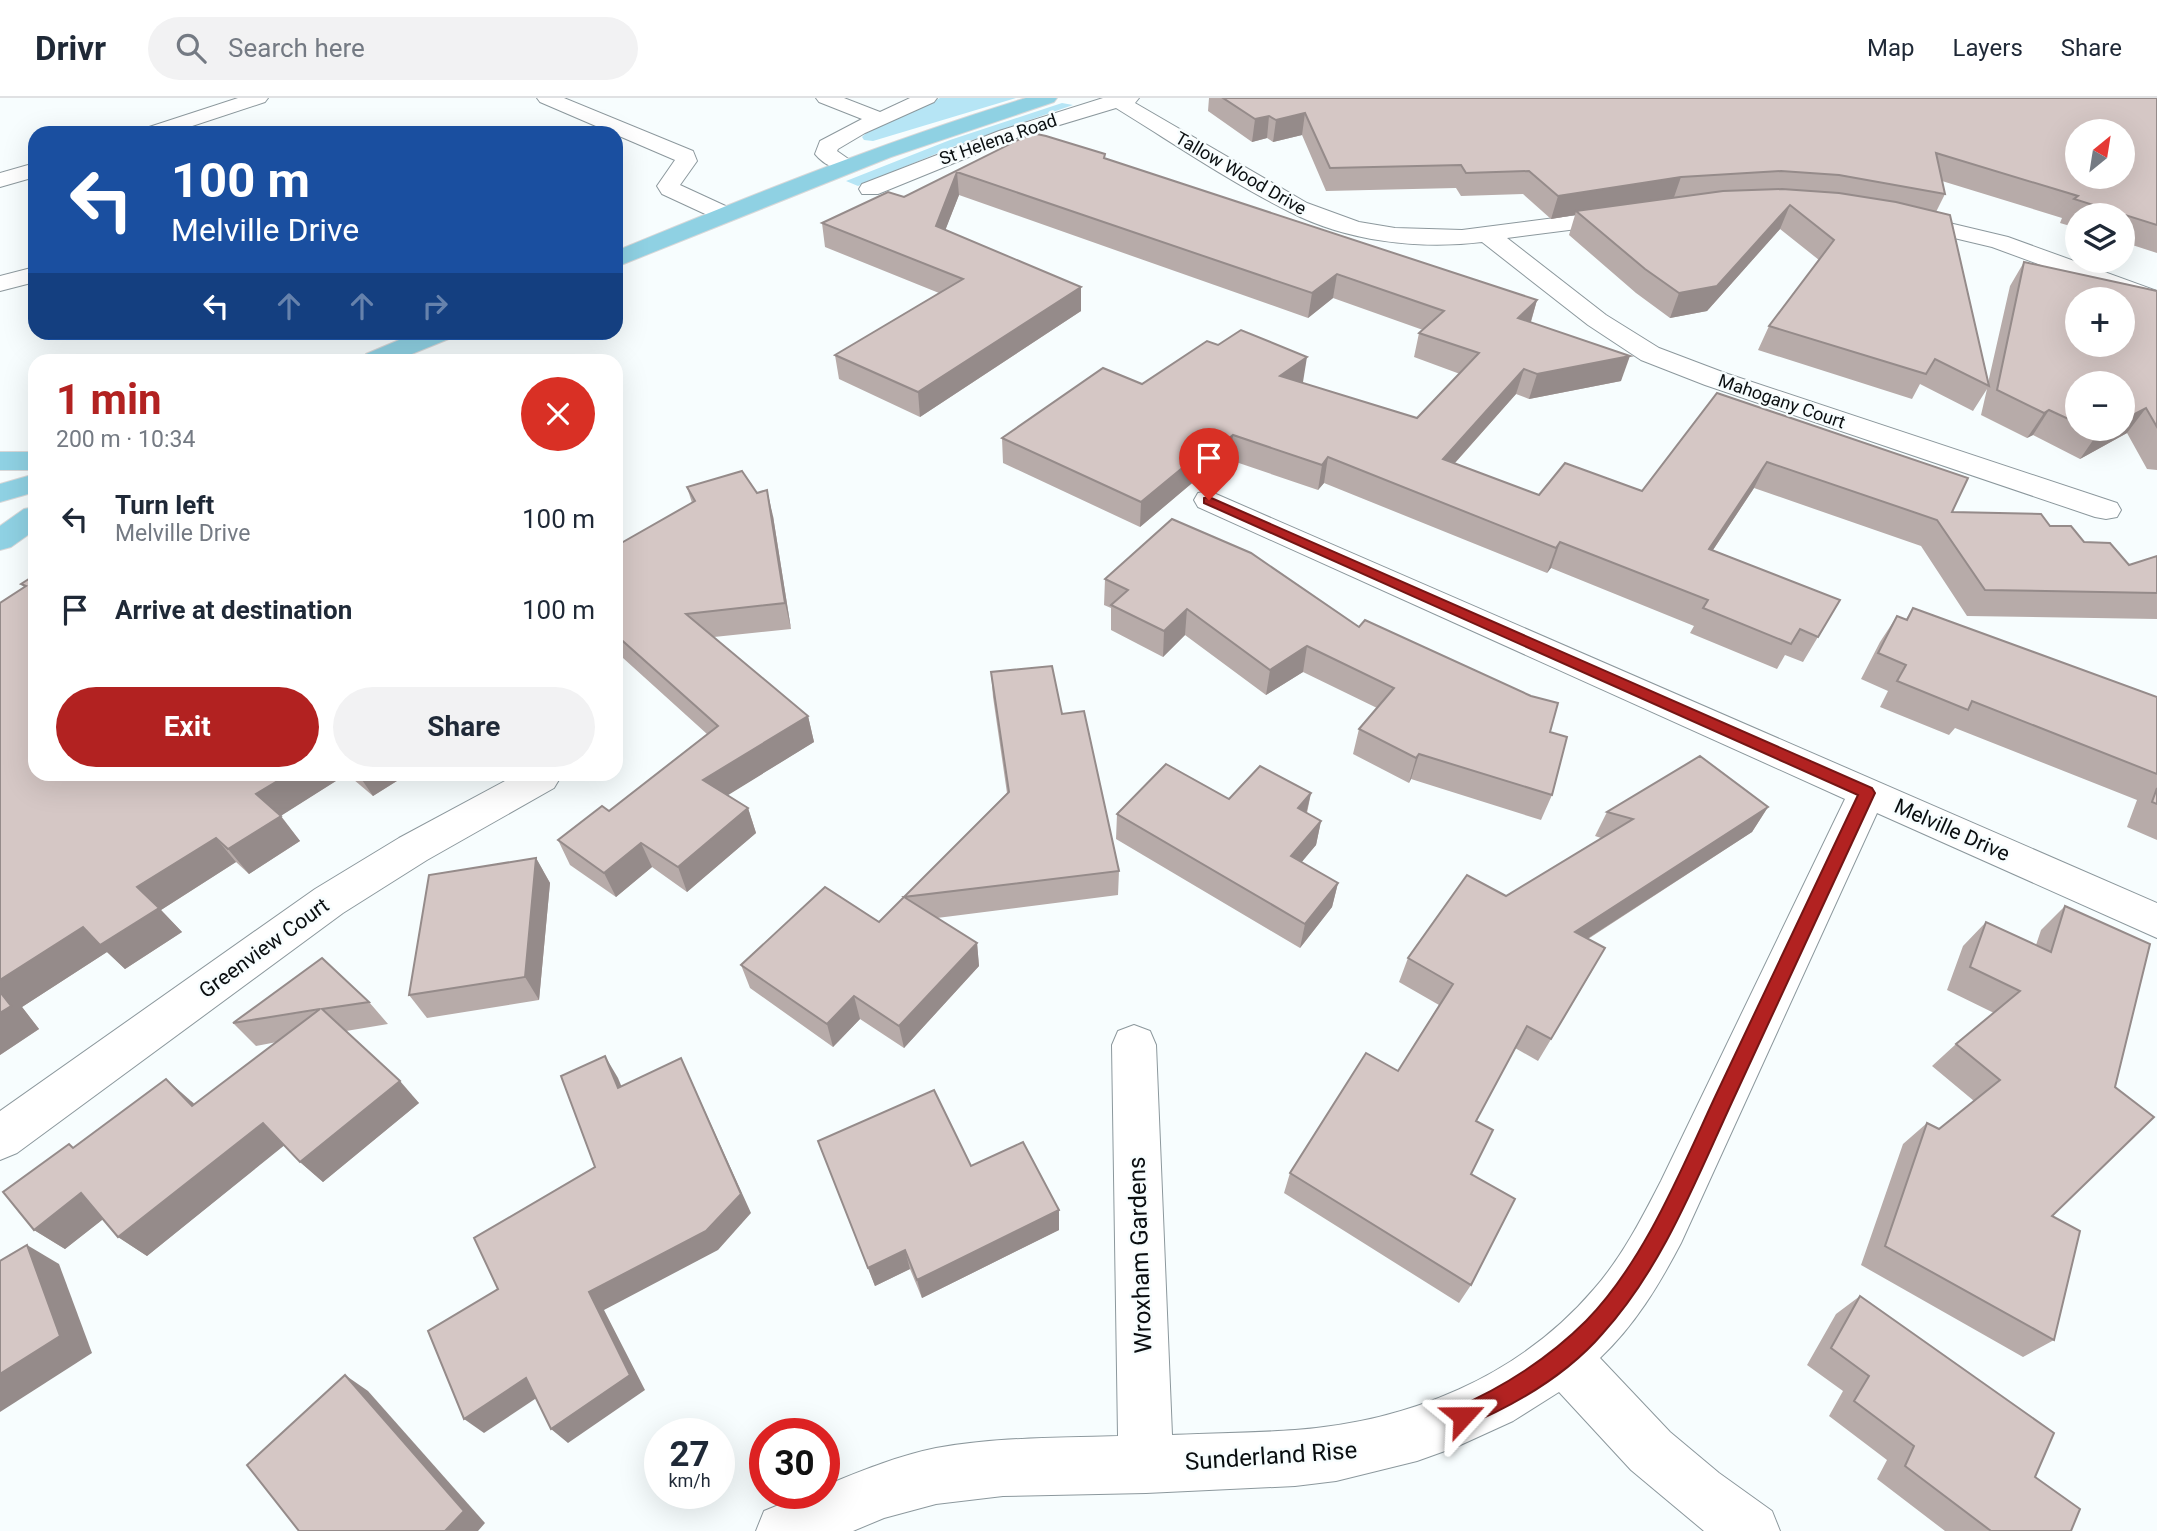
<!DOCTYPE html>
<meta charset="utf-8">
<style>
:root{--surface:#fff;--page:#f2f2f3;--text:#1f2937;--muted:#747a83;--line:#e0e1e3;--accent:#b22221}
body{margin:0;font-family:Roboto,sans-serif;background:var(--page);color:var(--text);height:100vh;display:flex;flex-direction:column;font-size:26px;white-space:nowrap}
*{box-sizing:border-box;margin:0}
p{font-size:23px;color:var(--muted)}
.icon{flex:none;width:38px;height:38px;fill:none;stroke:currentColor;stroke-width:2;stroke-linecap:round;stroke-linejoin:round}
.map{position:relative;flex:1;overflow:hidden}
.panel{position:absolute;left:28px;top:256px;width:595px;height:427px;display:flex;flex-direction:column;background:var(--surface);border-radius:21px;box-shadow:0 7px 28px #0002}
.panel>*{flex:none}
.top-card{position:absolute;left:28px;top:28px;width:595px;height:214px;border-radius:21px;box-shadow:0 7px 28px #0002;background:#1a4fa0;color:#fff;overflow:hidden}
.needle{width:46px;rotate:30deg}
.buttons{position:absolute;left:2065px;top:21px;display:grid;gap:14px}
.buttons a{display:grid;place-items:center;width:70px;height:70px;border-radius:50%;background:var(--surface);box-shadow:0 7px 28px #0002;font-size:35px}
.speed{position:absolute;left:644px;top:1320px;display:flex;gap:14px;font-size:35px;font-weight:700;text-align:center}
.speed>*{display:grid;place-content:center;width:91px;height:91px;border-radius:50%;background:var(--surface);box-shadow:0 7px 28px #0002;line-height:1}
.speed small{font-size:18px;font-weight:400}
.speed .limit{border:10px solid #d22;background:#fff;color:#111}
.pin{position:absolute;display:grid;place-items:center;width:60px;height:60px;color:#fff;margin:-72px -30px;border-radius:50% 50% 50% 0;rotate:-45deg;box-shadow:0 0 7px #0007}
.pin .icon{rotate:45deg}
.me{position:absolute;width:77px;margin:-38px;rotate:66deg;stroke-linejoin:round;filter:drop-shadow(0 0 5px #0008)}
.turn{display:flex;align-items:center;gap:24px;height:147px;padding:0 28px;font-size:32px}
.turn .icon{width:91px;height:91px;stroke-width:2.5}
.turn b{display:block;font-size:49px;line-height:60px}
.lanes{display:flex;align-items:center;height:66px;padding:0 28px;background:#0003;justify-content:center;gap:35px;direction:ltr}
.lanes .off{opacity:.35}
.round{display:grid;place-items:center;flex:none;width:74px;height:74px;border-radius:37px;background:var(--page)}
.headline{display:flex;align-items:center;justify-content:space-between;height:119px;padding:0 28px}
h1{font-size:42px;font-weight:700;line-height:52px;color:var(--accent)}
.primary-button{display:flex;gap:14px;margin-top:auto;padding:14px 28px}
.primary-button a{flex:1;height:80px;border-radius:42px;background:var(--accent);color:#fff;font-size:28px;font-weight:700;line-height:80px;text-align:center}
.primary-button a+a{background:var(--page);color:var(--text)}
ul{padding:0;list-style:none}
li{display:flex;align-items:center;gap:21px;height:91px;padding:0 28px}
li div{flex:1}
li b{display:block;font-size:26px}
li em{font-style:normal}
header{display:flex;align-items:center;gap:42px;box-sizing:border-box;height:98px;padding:0 35px;background:var(--surface);border-bottom:2px solid var(--line)}
header strong{font-size:33px}
nav{display:flex;gap:38px;margin-inline-start:auto;font-size:24px}
.search{width:490px;height:63px;background:var(--page);display:flex;align-items:center;gap:18px;box-sizing:border-box;padding:0 24px;border-radius:38px;color:var(--muted);font-size:26px}
.map>svg:first-child{display:block}
.green{fill:#b6e5f5}
.lines{fill:none;stroke-linecap:round;stroke-linejoin:round}
.minor-casing{stroke:#8c989d;stroke-width:2}
.major-casing{stroke:#d8d8d9;stroke-width:2}
.minor{fill:#fff;fill-rule:evenodd}
.major{fill:#8fd1e3;fill-rule:evenodd}
.wall{fill:#b7aba9;fill-rule:evenodd}
.shaded-wall{fill:#958b8a}
.building{fill:#d5c7c5;stroke:#958b8a;stroke-width:2;fill-rule:evenodd}
.route{fill:#b22221;stroke:#741615;stroke-width:2}
.labels{text-anchor:middle;dominant-baseline:central;stroke-width:5;stroke-linejoin:round;paint-order:stroke}
.far-street-label{font-size:18px;fill:#0a0e10;stroke:#f7fdfe}
.street-label{font-size:21px;fill:#0a0e10;stroke:#f7fdfe}
.near-street-label{font-size:24px;fill:#0a0e10;stroke:#f7fdfe}
</style>
<header>
<strong>Drivr</strong>
<div class="search"><svg class="icon" aria-label="search" viewBox="0 0 24 24"><circle cx="10" cy="10" r="6"/><path d="M15 15l6 6"/></svg>Search here</div>
<nav><a>Map</a><a>Layers</a><a>Share</a></nav>
</header>
<div class="map">
<svg width="2157" height="1433" viewBox="0 0 2157 1433">
<rect width="100%" height="100%" fill="#f7fdfe"/>
<!-- green -->
<g class="green">
<polygon points="940,0 1016,0 873,43 864,42 862,39 868,33"/>
<polygon points="1062,5 1073,7 955,48 858,88 846,83 950,42"/>
</g>
<g class="lines">
<!-- minor casing -->
<g class="minor-casing">
<g id="minor">
<polygon points="238,0 268,0 265,4 171,35 140,35 143,31"/>
<polygon points="537,0 564,0 693,53 697,63 680,87 732,111 736,116 732,121 716,121 662,96 657,88 675,62 540,4"/>
<path d="M 816,0 L 844,0 L 880,14 L 910,0 L 937,0 L 934,4 L 865,35 L 838,51 L 837,53 L 857,67 L 854,72 C 840,75 824,67 815,56 L 820,43 L 862,21 L 819,4 Z"/>
<path d="M 1103,0 L 1139,0 L 1135,5 L 1307,105 L 1359,124 L 1395,130 L 1462,132 L 1624,111 L 1632,113 L 1636,118 L 1632,123 L 1624,125 L 1507,140 L 1606,217 L 1659,250 L 1725,275 L 2117,405 L 2121,412 L 2117,419 L 2106,421 L 2095,419 L 1705,287 L 1641,262 L 1588,227 L 1482,144 C 1419,152 1346,143 1290,114 C 1230,84 1173,45 1116,10 L 1013,41 L 878,96 L 862,96 L 859,91 L 862,86 L 999,33 Z"/>
<polygon points="35,65 35,79 0,89 0,75"/>
<polygon points="1903,114 2008,139 2157,193 2157,210 1992,149 1895,126 1891,121 1895,116"/>
<polygon points="35,169 35,184 0,193 0,178"/>
<path d="M 1209,393 L 2157,805 L 2157,840 L 1877,715 L 1681,1145 C 1659,1187 1635,1227 1600,1260 L 1670,1334 L 1719,1375 L 1772,1413 L 1780,1433 L 1704,1433 L 1631,1372 L 1559,1294 L 1513,1323 L 1456,1349 L 1417,1363 L 1336,1383 L 1295,1388 L 1146,1395 L 1003,1398 L 936,1406 L 884,1420 L 853,1433 L 756,1433 L 764,1413 L 808,1395 L 824,1395 L 824,1388 C 861,1373 897,1358 936,1350 C 995,1339 1058,1340 1118,1338 L 1112,947 L 1118,933 L 1134,927 L 1150,933 L 1156,947 L 1172,1337 C 1213,1335 1254,1335 1295,1332 C 1408,1324 1519,1279 1594,1191 C 1622,1159 1642,1120 1661,1083 L 1845,701 L 1198,409 L 1194,402 L 1198,395 Z"/>
<polygon points="518,676 557,676 560,680 554,690 427,762 343,815 17,1055 0,1062 0,1013 315,791 399,740"/>
</g>
</g>
<!-- major casing -->
<g class="major-casing">
<g id="major">
<path d="M 1026,0 L 1057,0 L 1054,4 L 891,59 L 616,169 L 616,153 C 751,97 886,43 1026,0 Z"/>
<polygon points="418,234 455,234 451,240 397,262 362,262 366,256"/>
<rect x="0" y="354" width="35" height="18"/>
<polygon points="35,376 35,394 0,404 0,386"/>
<polygon points="35,409 35,432 11,449 0,452 0,428 24,411"/>
</g>
</g>
<!-- minor -->
<use href="#minor" class="minor"/>
<!-- major -->
<use href="#major" class="major"/>
</g>
<!-- wall -->
<g class="wall">
<path d="M 1209,0 L 2157,0 L 2157,155 L 2123,144 L 2123,117 L 2077,117 L 2077,130 L 2060,125 L 2062,120 L 1942,83 L 1945,96 L 1936,114 L 1988,285 L 2010,188 L 2024,164 L 2157,193 L 2157,372 L 2147,371 L 2127,335 L 2080,361 L 2033,337 L 2027,340 L 1981,317 L 1987,291 L 1973,313 L 1920,286 L 1912,301 L 1758,252 L 1769,228 L 1819,162 L 1780,131 L 1707,213 L 1670,220 L 1636,195 L 1569,137 L 1575,117 L 1551,121 L 1523,96 L 1461,98 L 1456,90 L 1326,93 L 1302,37 L 1273,44 L 1267,40 L 1252,44 L 1208,13 ZM 2077,285 L 2123,331 L 2077,331 Z"/>
<polygon points="1032,35 1105,60 1537,202 1531,224 1621,283 1529,301 1516,296 1455,365 1539,397 1642,393 1717,295 1952,414 2050,428 2129,467 2157,458 2157,521 1967,518 1921,448 1754,390 1713,452 1840,502 1803,564 1785,557 1777,571 1690,535 1694,528 1551,470 1547,475 1324,385 1318,392 1230,362 1224,367 1217,364 1140,429 1003,365 1002,340 1142,286 1303,284 1302,285 1417,320 1460,276 1414,259 1419,235 1423,232 1333,200 1308,220 959,97 945,132 1081,189 1081,213 920,319 839,281 835,257 939,195 825,149 822,125 904,99"/>
<polygon points="687,389 773,418 791,531 714,539 808,618 814,644 727,697 748,710 756,735 687,794 652,769 616,799 570,767 558,742 609,713 707,636 623,560 616,564 616,448 692,405"/>
<polygon points="35,477 35,676 408,676 373,698 347,676 280,718 300,743 249,776 236,764 161,812 182,834 125,871 107,854 22,909 39,931 0,957 24,489 21,486"/>
<polygon points="1105,481 1359,529 1550,634 1552,697 1541,722 1411,681 1409,685 1353,656 1359,631 1377,610 1303,574 1266,597 1185,537 1163,559 1111,532 1111,510 1104,507"/>
<polygon points="1913,510 2157,599 2157,742 2127,729 2137,702 1955,630 1949,637 1880,609 1888,593 1861,581 1880,544 1897,518 1906,521"/>
<polygon points="991,574 1062,616 1119,773 1118,797 937,820 977,845 979,868 904,950 860,921 833,949 750,890 741,867 879,824 1007,695 993,599"/>
<polygon points="1311,695 1307,715 1321,723 1316,747 1301,764 1338,785 1332,809 1300,850 1116,741 1117,716 1229,701"/>
<polygon points="1768,709 1752,734 1588,841 1592,873 1538,963 1515,950 1476,1023 1471,1076 1471,1187 1459,1205 1284,1095 1290,1075 1398,973 1439,907 1399,884 1408,860 1506,798 1601,740 1595,738 1607,714"/>
<polygon points="536,760 550,785 539,902 427,920 409,897"/>
<polygon points="2065,808 2052,1118 2054,1242 2023,1259 1861,1167 1903,1046 1927,1025 1939,1031 1974,1003 1932,968 1956,946 1994,915 1947,892 1963,848 1986,824 2036,847 2041,832"/>
<polygon points="369,904 388,926 346,933 419,1005 323,1084 300,1064 284,1047 147,1158 118,1139 103,1121 65,1151 34,1132 191,1003 195,1006 277,944 256,948 233,925"/>
<polygon points="818,1043 971,1068 1059,1112 1059,1132 922,1200 910,1171 875,1188"/>
<polygon points="1860,1198 2035,1379 2071,1433 1945,1433 1877,1381 1887,1362 1829,1318 1843,1293 1807,1267 1836,1216"/>
</g>
<!-- shaded-wall -->
<g class="shaded-wall">
<polygon points="1305,15 1302,37 1273,44 1276,22"/>
<polygon points="1269,18 1267,40 1252,44 1255,21"/>
<polygon points="957,74 959,97 938,151 936,128"/>
<polygon points="1681,79 1673,102 1576,113 1575,117 1551,121 1558,98"/>
<polygon points="1790,107 1780,131 1707,213 1670,220 1679,195"/>
<polygon points="1337,176 1333,200 1308,220 1312,195"/>
<polygon points="1081,189 1081,213 920,319 918,294"/>
<polygon points="1537,202 1530,226 1518,220"/>
<polygon points="1630,258 1621,283 1529,301 1537,276"/>
<polygon points="1307,259 1303,284 1277,303 1280,278"/>
<polygon points="1524,271 1516,296 1436,386 1443,361"/>
<polygon points="2146,310 2127,335 2080,361 2098,335 2107,331 2123,331 2123,322"/>
<polygon points="2049,312 2033,337 2027,340 2044,315"/>
<polygon points="1233,337 1230,362 1224,367 1227,342"/>
<polygon points="1220,339 1217,364 1140,429 1141,404"/>
<polygon points="1328,359 1324,385 1318,392 1322,367"/>
<polygon points="1767,364 1754,390 1697,476 1709,451"/>
<polygon points="767,392 773,418 791,531 785,505"/>
<polygon points="1560,444 1551,470 1547,475 1556,450"/>
<polygon points="1187,511 1185,537 1163,559 1164,533"/>
<polygon points="616,542 623,560 616,564"/>
<polygon points="1307,548 1303,574 1266,597 1270,572"/>
<polygon points="808,618 814,644 712,707 703,682"/>
<polygon points="1419,656 1411,681 1409,685 1416,660"/>
<polygon points="289,676 347,676 276,721 256,696"/>
<polygon points="358,676 408,676 373,698"/>
<polygon points="1311,695 1305,720 1298,710"/>
<polygon points="1768,709 1752,734 1562,857 1575,834"/>
<polygon points="748,710 756,735 687,794 678,769"/>
<polygon points="281,718 300,743 249,776 228,751"/>
<polygon points="1321,723 1316,747 1286,783 1291,758"/>
<polygon points="216,740 236,764 161,812 182,834 125,871 107,854 22,909 39,931 0,957 0,882 137,789"/>
<polygon points="641,745 652,769 616,799 604,775"/>
<polygon points="536,760 550,785 539,902 525,879"/>
<polygon points="1338,785 1332,809 1300,850 1305,826"/>
<polygon points="977,845 979,868 904,950 899,928"/>
<polygon points="854,898 860,921 833,949 827,926"/>
<polygon points="605,958 618,980 631,1011 618,990"/>
<polygon points="681,960 751,1115 718,1152 604,1212 645,1292 568,1345 551,1331 589,1194"/>
<polygon points="166,981 191,1003 217,1029 192,1008"/>
<polygon points="400,983 419,1005 323,1084 300,1064"/>
<polygon points="263,1025 286,1046 147,1158 118,1139"/>
<polygon points="81,1095 111,1115 65,1151 34,1132"/>
<polygon points="1059,1112 1059,1132 922,1200 917,1182"/>
<polygon points="27,1147 59,1166 92,1255 0,1314 0,1276"/>
<polygon points="905,1152 910,1171 875,1188 868,1170"/>
<polygon points="345,1277 368,1293 485,1425 478,1433 445,1433"/>
<polygon points="526,1280 544,1295 484,1335 464,1321"/>
</g>
<!-- building -->
<g class="building">
<path d="M 1223,0 L 2157,0 L 2157,127 L 2074,101 L 2078,98 L 1936,55 L 1945,96 L 1839,77 L 1781,73 L 1681,79 L 1558,98 L 1529,73 L 1466,75 L 1461,67 L 1330,70 L 1305,15 L 1276,22 L 1269,18 L 1255,21 ZM 2077,33 L 2123,33 L 2123,79 L 2077,79 Z"/>
<polygon points="1032,35 1046,38 1105,56 1104,60 1537,202 1518,220 1630,258 1537,276 1524,271 1443,361 1539,397 1565,365 1642,393 1717,295 1968,380 1952,414 2041,416 2050,428 2071,428 2084,444 2110,445 2129,467 2157,458 2157,495 1985,492 1937,422 1767,364 1709,451 1840,502 1818,539 1800,531 1791,546 1703,510 1708,502 1560,444 1556,450 1328,359 1322,367 1233,337 1227,342 1220,339 1141,404 1002,340 1103,270 1142,286 1207,243 1218,247 1241,232 1307,259 1280,278 1417,320 1479,255 1419,235 1444,213 1337,176 1312,195 957,74 936,128 1081,189 918,294 835,257 963,181 822,125 888,94 904,99"/>
<polygon points="1782,91 1839,95 1896,104 1950,117 1989,288 1935,261 1926,276 1769,228 1834,142 1790,107 1717,188 1679,195 1645,171 1576,113 1723,93"/>
<path d="M 2024,164 L 2157,193 L 2157,329 L 2146,310 L 2123,322 L 2123,285 L 2077,285 L 2077,325 L 2049,312 L 2044,315 L 1997,292 ZM 2077,201 L 2123,201 L 2123,247 L 2077,247 Z"/>
<polygon points="2089,331 2107,331 2098,335"/>
<polygon points="742,373 757,395 767,392 785,505 686,516 808,618 703,682 748,710 678,769 641,745 604,775 558,742 602,708 609,713 718,628 616,537 616,448 695,403 687,389"/>
<polygon points="1172,421 1251,455 1359,529 1365,522 1531,598 1558,605 1550,634 1567,639 1552,697 1419,656 1416,660 1359,631 1394,590 1307,548 1270,572 1187,511 1164,533 1111,507 1128,492 1105,481"/>
<polygon points="35,477 35,676 289,676 256,696 281,718 228,751 216,740 137,789 159,810 100,847 83,829 0,882 0,505 26,488 21,486"/>
<polygon points="1913,510 2157,599 2157,676 1972,603 1968,612 1897,583 1906,567 1878,555 1897,518 1907,522"/>
<polygon points="1052,568 1062,616 1084,613 1119,773 904,799 977,845 899,928 854,898 827,926 741,867 825,789 879,824 1009,694 991,574"/>
<polygon points="1700,658 1768,709 1575,834 1605,850 1551,941 1527,928 1476,1023 1493,1032 1471,1076 1515,1101 1471,1187 1290,1075 1366,955 1398,973 1453,886 1408,860 1467,777 1506,798 1633,721 1607,714"/>
<polygon points="1166,666 1229,701 1260,668 1311,695 1298,710 1321,723 1291,758 1338,785 1305,826 1117,716"/>
<polygon points="2157,690 2157,706 2152,704"/>
<polygon points="536,760 525,879 409,897 429,777"/>
<polygon points="2065,808 2150,846 2115,989 2154,1019 2052,1118 2080,1133 2054,1242 1885,1148 1927,1025 1939,1031 2000,982 1956,946 2020,893 1970,869 1986,824 2051,854"/>
<polygon points="322,860 369,904 322,911 400,983 300,1064 263,1025 118,1139 81,1095 34,1132 3,1094 69,1046 73,1050 166,981 192,1008 320,911 233,925"/>
<polygon points="0,894 11,908 0,915"/>
<polygon points="605,958 618,990 681,960 741,1096 706,1133 589,1194 630,1277 551,1331 526,1280 464,1321 428,1233 498,1191 474,1140 595,1069 561,978"/>
<polygon points="934,992 971,1068 1023,1044 1059,1112 917,1182 905,1152 868,1170 818,1043"/>
<polygon points="27,1147 60,1238 0,1276 0,1163"/>
<polygon points="1860,1198 2054,1335 2035,1379 2080,1411 2071,1433 1991,1433 1905,1368 1914,1348 1854,1303 1869,1278 1831,1250"/>
<polygon points="345,1277 464,1413 445,1433 299,1433 247,1367"/>
</g>
<!-- route -->
<path class="route" d="M 1209,399 L 1872,690 L 1875,695 C 1827,798 1780,901 1732,1004 C 1696,1082 1662,1170 1603,1235 C 1567,1277 1513,1308 1463,1329 L 1455,1326 L 1452,1318 L 1455,1310 C 1503,1290 1550,1259 1586,1223 C 1644,1164 1681,1072 1715,999 C 1763,898 1810,798 1858,697 L 1204,405 L 1204,400 Z"/>
<g class="labels">
<!-- far-street labels -->
<g class="far-street-label">
<text transform="translate(998 41) rotate(-19)">St Helena Road</text>
<text transform="translate(1241 75) rotate(30)">Tallow Wood Drive</text>
<text transform="translate(1782 303) rotate(19)">Mahogany Court</text>
</g>
<!-- street labels -->
<g class="street-label">
<text transform="translate(1952 732) rotate(24)">Melville Drive</text>
<text transform="translate(264 850) rotate(-36)">Greenview Court</text>
</g>
<!-- near-street labels -->
<g class="near-street-label">
<text transform="translate(1140 1157) rotate(-92)">Wroxham Gardens</text>
<text transform="translate(1271 1358) rotate(-4)">Sunderland Rise</text>
</g>
</g>
</svg>
<div class="buttons">
<a><svg class="needle" viewBox="-14 -14 28 28"><path d="M0-13l5 13h-10z" fill="#e53935"/><path d="M0 13l5-13h-10z" fill="#747a83"/></svg></a>
<a><svg class="icon" aria-label="layers" viewBox="0 0 24 24"><path d="M12 4l9 5-9 5-9-5zM3 14l9 5 9-5"/></svg></a>
<a>+</a>
<a>−</a>
</div>
<div class="speed"><div>27<small>km/h</small></div><div class="limit">30</div></div>
<div class="pin" style="left:1209px;top:402px;background:#d93025"><svg class="icon" aria-label="arrive" viewBox="0 0 24 24"><path d="M6 21V4h12l-3 4 3 4H6"/></svg></div>
<svg class="me" style="left:1463px;top:1318px" viewBox="-20 -20 40 40"><path d="M0-17L14 15 0 8-14 15z" fill="#b22221" stroke="#fff" stroke-width="4"/></svg>
<div class="top-card">
<div class="turn"><svg class="icon" aria-label="left" viewBox="0 0 24 24"><path d="M17 20v-9H6M10 6l-5 5 5 5"/></svg><div><b>100 m</b>Melville Drive</div></div>
<div class="lanes"><svg class="icon" aria-label="left" viewBox="0 0 24 24"><path d="M17 20v-9H6M10 6l-5 5 5 5"/></svg><svg class="icon off" aria-label="ahead" viewBox="0 0 24 24"><path d="M12 20V5M6 11l6-6 6 6"/></svg><svg class="icon off" aria-label="ahead" viewBox="0 0 24 24"><path d="M12 20V5M6 11l6-6 6 6"/></svg><svg class="icon off" aria-label="right" viewBox="0 0 24 24"><path d="M7 20v-9h11M14 6l5 5-5 5"/></svg></div>
</div>
<section class="panel">
<div class="headline"><div><h1>1 min</h1><p>200 m · 10:34</p></div><a class="round" style="background:#d93025;color:#fff"><svg class="icon" aria-label="close" viewBox="0 0 24 24"><path d="M6 6l12 12M18 6L6 18"/></svg></a></div>
<ul>
<li><svg class="icon" aria-label="left" viewBox="0 0 24 24"><path d="M17 20v-9H6M10 6l-5 5 5 5"/></svg><div><b>Turn left</b><p>Melville Drive</p></div><em>100 m</em></li>
<li><svg class="icon" aria-label="arrive" viewBox="0 0 24 24"><path d="M6 21V4h12l-3 4 3 4H6"/></svg><div><b>Arrive at destination</b></div><em>100 m</em></li>
</ul>
<div class="primary-button"><a>Exit</a><a>Share</a></div>
</section>
</div>
